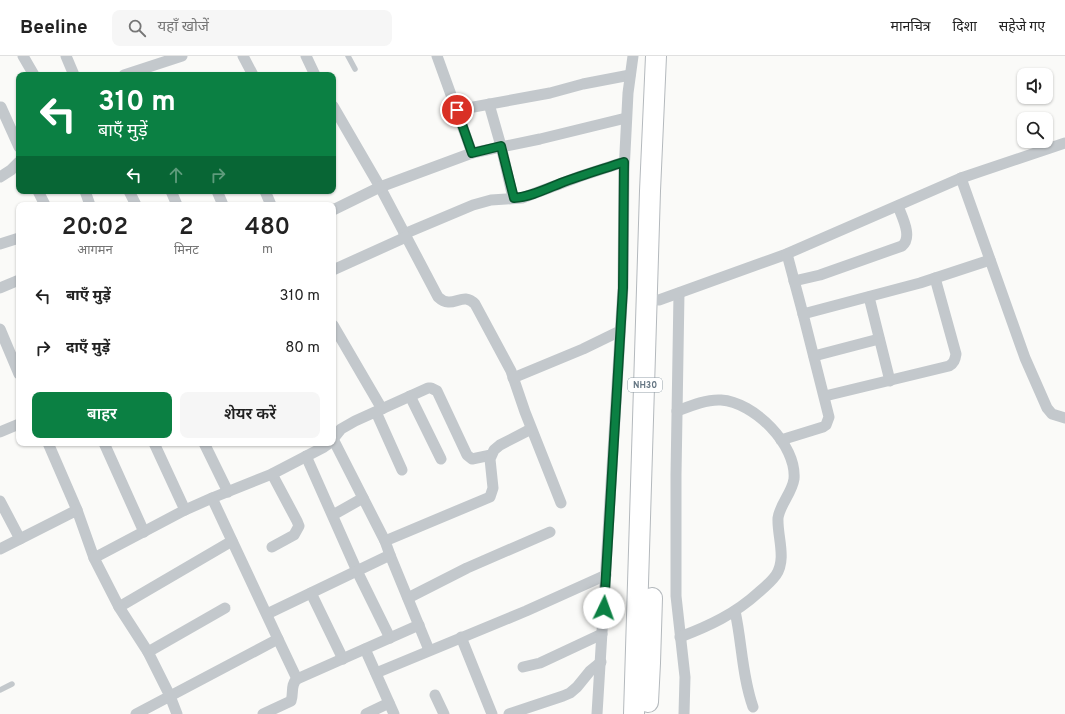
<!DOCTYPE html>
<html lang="hi">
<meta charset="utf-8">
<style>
:root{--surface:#fff;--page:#f6f6f6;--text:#222;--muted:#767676;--line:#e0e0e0;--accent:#0b8043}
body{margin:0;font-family:Overpass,"Noto Sans Devanagari",sans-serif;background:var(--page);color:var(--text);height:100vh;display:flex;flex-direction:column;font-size:15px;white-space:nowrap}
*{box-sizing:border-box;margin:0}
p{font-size:13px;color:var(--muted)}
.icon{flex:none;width:22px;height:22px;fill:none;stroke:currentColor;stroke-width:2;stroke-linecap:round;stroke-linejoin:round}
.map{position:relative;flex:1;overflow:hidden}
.panel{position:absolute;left:16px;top:146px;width:320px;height:244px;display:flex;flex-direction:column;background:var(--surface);border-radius:8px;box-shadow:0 1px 3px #0004}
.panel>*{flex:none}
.guide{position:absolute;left:16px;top:16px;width:320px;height:122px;border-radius:8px;box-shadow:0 1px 3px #0004;background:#0b8043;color:#fff;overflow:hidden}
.tools{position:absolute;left:1017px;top:12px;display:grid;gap:8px}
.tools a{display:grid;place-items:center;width:36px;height:36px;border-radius:8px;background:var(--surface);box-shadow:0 1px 3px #0004;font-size:20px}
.pin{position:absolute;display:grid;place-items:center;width:34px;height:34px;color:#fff;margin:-17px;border:2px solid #fff;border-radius:50%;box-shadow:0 1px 4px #0007}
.me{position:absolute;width:44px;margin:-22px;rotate:3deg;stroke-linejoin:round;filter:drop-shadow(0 0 3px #0008)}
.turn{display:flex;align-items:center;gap:14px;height:84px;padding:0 16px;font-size:18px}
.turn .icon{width:52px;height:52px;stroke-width:2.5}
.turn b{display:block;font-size:28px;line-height:34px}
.lanes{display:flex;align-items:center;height:38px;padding:0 16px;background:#0003;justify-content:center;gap:20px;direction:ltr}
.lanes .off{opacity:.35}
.eta{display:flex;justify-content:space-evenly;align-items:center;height:68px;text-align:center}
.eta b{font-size:24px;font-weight:600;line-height:28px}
.action{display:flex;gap:8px;margin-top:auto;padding:8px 16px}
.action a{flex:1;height:46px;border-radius:8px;background:var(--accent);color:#fff;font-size:16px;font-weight:600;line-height:46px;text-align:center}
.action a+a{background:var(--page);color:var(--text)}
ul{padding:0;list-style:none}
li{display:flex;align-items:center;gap:12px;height:52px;padding:0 16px}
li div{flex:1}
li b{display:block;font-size:15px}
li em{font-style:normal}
header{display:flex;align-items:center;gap:24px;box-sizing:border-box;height:56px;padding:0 20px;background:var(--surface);border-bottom:1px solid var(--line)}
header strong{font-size:19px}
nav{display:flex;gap:22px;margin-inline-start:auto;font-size:14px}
.search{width:280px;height:36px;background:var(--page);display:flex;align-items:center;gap:10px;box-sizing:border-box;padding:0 14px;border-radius:8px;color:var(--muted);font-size:15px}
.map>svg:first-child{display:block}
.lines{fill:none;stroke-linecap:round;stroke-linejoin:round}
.highway-casing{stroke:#b4b9bd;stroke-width:22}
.lane{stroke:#c3c8cc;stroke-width:5.5}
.street{stroke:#c3c8cc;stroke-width:11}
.highway{stroke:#fff;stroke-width:20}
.route-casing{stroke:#07532c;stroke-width:10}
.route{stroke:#0b8043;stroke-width:7}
.labels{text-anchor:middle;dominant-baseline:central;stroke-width:4;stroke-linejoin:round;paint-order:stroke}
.shield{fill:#fff;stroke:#939fa8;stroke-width:1}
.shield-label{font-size:9px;font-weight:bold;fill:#657683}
</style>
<header>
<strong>Beeline</strong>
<div class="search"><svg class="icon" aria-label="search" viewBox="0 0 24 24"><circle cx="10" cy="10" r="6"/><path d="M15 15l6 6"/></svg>यहाँ खोजें</div>
<nav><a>मानचित्र</a><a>दिशा</a><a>सहेजे गए</a></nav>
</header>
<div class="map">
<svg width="1065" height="658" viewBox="0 0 1065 658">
<rect width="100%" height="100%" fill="#fafaf8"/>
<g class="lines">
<!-- highway casing -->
<g class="highway-casing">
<g id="highway">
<polyline points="648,646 650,607 652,542"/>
<polyline points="634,658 650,135 656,0"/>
</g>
</g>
<!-- lane -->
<g class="lane">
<polyline points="348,0 355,13"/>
<polyline points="0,634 12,628"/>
</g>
<!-- street -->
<g class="street">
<polyline points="23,0 34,19"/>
<polyline points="66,0 74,19"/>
<polyline points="243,0 253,19"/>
<polyline points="306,0 315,19"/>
<polyline points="437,0 472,97"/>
<polyline points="124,19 182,0"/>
<polyline points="489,48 501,90 513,142"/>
<path d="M 333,50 L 380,131 L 438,241 C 453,255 462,234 475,248 L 511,315 L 525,356 L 561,447"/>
<polyline points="1,51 19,91"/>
<polyline points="457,54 550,37 583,28 630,19"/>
<polyline points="0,121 11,114 19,106"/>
<polyline points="961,122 1025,302 1047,352 1052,358 1065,362"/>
<polyline points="38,135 45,149"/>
<polyline points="85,135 90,149"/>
<polyline points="129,135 136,149"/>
<polyline points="171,135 177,149"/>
<polyline points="217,135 223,149"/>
<polyline points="265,135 271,149"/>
<polyline points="333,154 380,131 472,97 540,83 626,62"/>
<polyline points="404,178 473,149 491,144 522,142 581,120 624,106"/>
<polyline points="0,188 19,182"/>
<polyline points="333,214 406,181"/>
<path d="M 794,225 L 820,219 L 902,190 C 913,181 902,161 898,150"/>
<polyline points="0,232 19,224"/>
<polyline points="679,237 676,419 676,540 685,621 684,658"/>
<polyline points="869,241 890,325"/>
<polyline points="659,244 784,199 961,122 1065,87"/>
<polyline points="803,258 920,227 990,204"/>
<polyline points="333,269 382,353"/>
<polyline points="0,273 19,318"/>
<polyline points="814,300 879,283"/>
<polyline points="513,322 583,293 620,275"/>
<polyline points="410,340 441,403"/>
<path d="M 825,340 L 949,310 C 954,307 955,304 956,298 L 935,222"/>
<path d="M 677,355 C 690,350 707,343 721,344 C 754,346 797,389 794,423 C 792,437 780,448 778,462 C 777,480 787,503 776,519 C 771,526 765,531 759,536 C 735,558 709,570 680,581"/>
<polyline points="376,356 402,414"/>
<polyline points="0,376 19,368"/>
<polyline points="333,383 341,373 355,365 428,332 431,332 437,335 467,399 472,403 491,399"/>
<polyline points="333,383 385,485"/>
<polyline points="781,384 823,371 826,369 829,361 803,258 787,198"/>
<polyline points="48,387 77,454"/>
<polyline points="104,387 144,476"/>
<polyline points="154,387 185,454"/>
<polyline points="204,387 228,436"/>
<polyline points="306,400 357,515 390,582"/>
<polyline points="272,418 297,465 299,470 294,479 272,491"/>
<polyline points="212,442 272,418 324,391 330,387"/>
<polyline points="0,445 20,483"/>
<polyline points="333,459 363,442"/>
<polyline points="0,493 77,454 94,502"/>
<polyline points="390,499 429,594"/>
<polyline points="311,537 343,603"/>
<polyline points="408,542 467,512 550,476"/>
<polyline points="119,551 232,485"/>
<path d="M 735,555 C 742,587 742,620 753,651"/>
<polyline points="267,558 390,499 385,485 490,441 493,432 490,403 494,394 500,389 531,373"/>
<polyline points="461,581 492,658"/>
<polyline points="278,583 297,623"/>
<polyline points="365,593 394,658"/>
<polyline points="148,596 225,552"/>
<polyline points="523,611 540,607 602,578"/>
<polyline points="376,617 526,555 606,519"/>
<polyline points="435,639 444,658"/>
<polyline points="136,658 278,583 212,442 185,454 94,502 119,551 148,596 170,640 177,658"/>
<path d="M 263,658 L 291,645 C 294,637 290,629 297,623 L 419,569"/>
<polyline points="366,658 389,647"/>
<polyline points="509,658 563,640 570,637 577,631 590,615 601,606"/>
<polyline points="597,658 623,231 624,116 628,37 633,0"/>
</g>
<!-- highway -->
<use href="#highway" class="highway"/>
</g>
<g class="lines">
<!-- route casing -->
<g class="route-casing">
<path id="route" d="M 457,54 L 472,97 L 501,90 L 514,142 C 530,141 546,133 561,127 C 582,119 603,113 624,106 L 623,232 L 604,552"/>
</g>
<!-- route -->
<use href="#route" class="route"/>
</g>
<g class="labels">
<!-- shield labels -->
<rect class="shield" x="628" y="322" width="34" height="14" rx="3"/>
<g class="shield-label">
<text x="645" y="329">NH30</text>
</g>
</g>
</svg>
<div class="tools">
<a><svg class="icon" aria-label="sound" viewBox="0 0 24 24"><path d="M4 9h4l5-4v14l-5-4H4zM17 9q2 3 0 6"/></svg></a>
<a><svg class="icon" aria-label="search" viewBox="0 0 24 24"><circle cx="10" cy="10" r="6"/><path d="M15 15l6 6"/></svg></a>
</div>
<div class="pin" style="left:457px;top:54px;background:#d93025"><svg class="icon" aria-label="arrive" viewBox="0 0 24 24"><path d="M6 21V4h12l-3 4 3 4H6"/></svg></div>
<svg class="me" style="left:604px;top:552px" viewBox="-20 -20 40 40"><circle r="19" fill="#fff"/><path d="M0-13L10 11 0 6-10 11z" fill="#0b8043"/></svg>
<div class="guide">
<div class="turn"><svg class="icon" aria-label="left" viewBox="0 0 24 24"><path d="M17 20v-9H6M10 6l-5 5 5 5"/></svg><div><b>310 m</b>बाएँ मुड़ें</div></div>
<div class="lanes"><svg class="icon" aria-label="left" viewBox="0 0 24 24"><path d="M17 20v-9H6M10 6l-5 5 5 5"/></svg><svg class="icon off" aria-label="ahead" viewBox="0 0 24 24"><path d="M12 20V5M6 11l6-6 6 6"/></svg><svg class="icon off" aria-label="right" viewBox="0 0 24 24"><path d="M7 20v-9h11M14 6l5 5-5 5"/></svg></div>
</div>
<section class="panel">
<div class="eta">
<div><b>20:02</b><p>आगमन</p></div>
<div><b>2</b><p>मिनट</p></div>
<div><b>480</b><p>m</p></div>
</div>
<ul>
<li><svg class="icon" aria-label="left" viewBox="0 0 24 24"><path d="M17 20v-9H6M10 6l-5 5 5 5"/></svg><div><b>बाएँ मुड़ें</b></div><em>310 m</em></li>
<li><svg class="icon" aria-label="right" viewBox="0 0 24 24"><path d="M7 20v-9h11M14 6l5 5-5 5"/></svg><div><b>दाएँ मुड़ें</b></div><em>80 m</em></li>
</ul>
<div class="action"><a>बाहर</a><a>शेयर करें</a></div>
</section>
</div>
